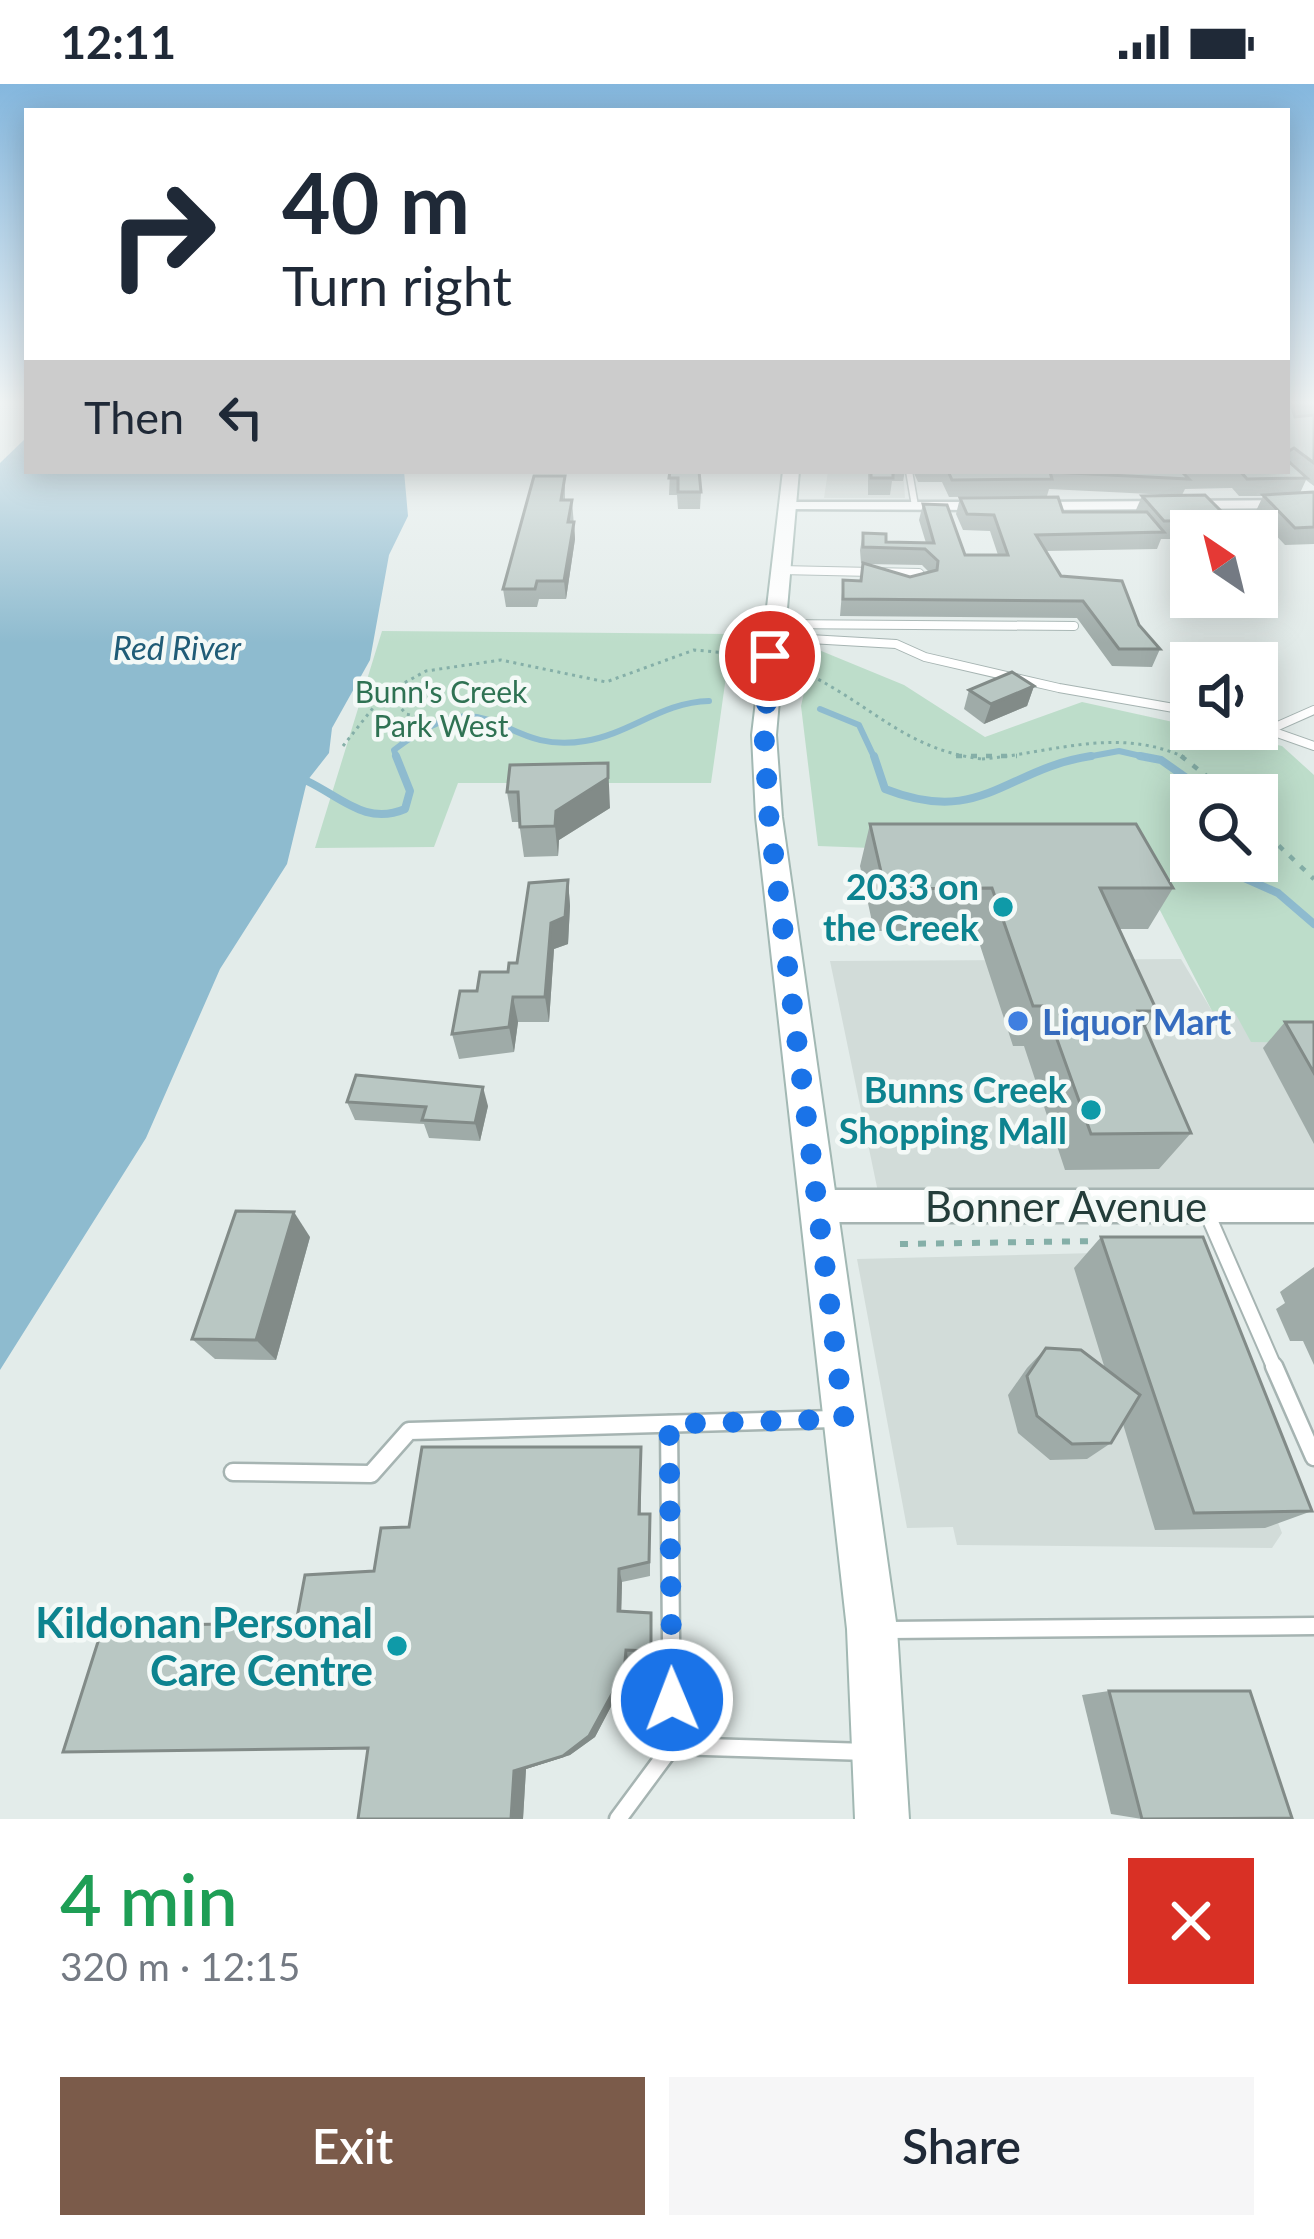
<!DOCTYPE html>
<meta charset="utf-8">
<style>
:root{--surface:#fff;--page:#f6f6f7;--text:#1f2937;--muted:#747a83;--accent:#7b5b4a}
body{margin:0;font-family:Lato,sans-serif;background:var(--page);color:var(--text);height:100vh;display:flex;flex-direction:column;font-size:45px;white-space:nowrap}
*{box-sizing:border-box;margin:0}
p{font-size:39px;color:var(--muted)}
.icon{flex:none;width:66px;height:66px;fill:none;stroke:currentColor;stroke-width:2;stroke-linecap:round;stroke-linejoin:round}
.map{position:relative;height:1735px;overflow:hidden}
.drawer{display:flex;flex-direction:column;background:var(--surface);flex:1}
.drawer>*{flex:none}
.top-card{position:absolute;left:24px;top:24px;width:1266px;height:366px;border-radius:0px;box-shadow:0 6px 30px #0003;background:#fff;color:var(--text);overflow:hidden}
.needle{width:78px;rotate:325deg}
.fabs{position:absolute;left:1170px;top:426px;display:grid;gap:24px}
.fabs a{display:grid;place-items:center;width:108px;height:108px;border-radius:0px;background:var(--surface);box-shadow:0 6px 30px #0003;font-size:60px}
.pin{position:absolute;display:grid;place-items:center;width:102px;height:102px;color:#fff;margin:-51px;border:6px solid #fff;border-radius:50%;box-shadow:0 3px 12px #0007}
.me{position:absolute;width:132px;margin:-66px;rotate:359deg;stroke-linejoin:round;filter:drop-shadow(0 0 9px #0008)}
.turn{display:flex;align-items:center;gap:42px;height:252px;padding:0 60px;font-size:54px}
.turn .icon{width:156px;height:156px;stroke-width:2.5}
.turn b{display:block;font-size:84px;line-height:102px}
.then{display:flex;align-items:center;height:114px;padding:0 60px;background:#0003;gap:24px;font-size:45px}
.round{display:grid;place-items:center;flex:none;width:126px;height:126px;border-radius:0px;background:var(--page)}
.overview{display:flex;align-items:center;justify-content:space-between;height:204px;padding:0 60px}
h1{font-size:72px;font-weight:600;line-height:90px;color:#1e9e55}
.cta{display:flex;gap:24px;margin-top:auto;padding:24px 60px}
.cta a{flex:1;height:138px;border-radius:0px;background:var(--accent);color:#fff;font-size:48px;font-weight:600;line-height:138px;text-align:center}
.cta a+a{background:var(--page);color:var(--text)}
.status{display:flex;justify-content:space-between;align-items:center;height:84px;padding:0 60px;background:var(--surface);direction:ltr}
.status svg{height:33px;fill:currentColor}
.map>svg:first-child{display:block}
.built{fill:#d2dcd9}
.green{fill:#bdddca;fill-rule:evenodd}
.water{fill:#8ebbcf}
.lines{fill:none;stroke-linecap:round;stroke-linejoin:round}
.stream-far1{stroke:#8ebbcf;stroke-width:6}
.stream{stroke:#8ebbcf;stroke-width:8}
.service-far3-casing{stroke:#a6b4b2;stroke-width:9}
.service-far2-casing{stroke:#a6b4b2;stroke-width:10}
.service-far1-casing{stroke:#a6b4b2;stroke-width:18}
.service-casing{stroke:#a6b4b2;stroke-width:21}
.minor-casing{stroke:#a6b4b2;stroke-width:5}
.tertiary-casing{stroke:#a6b4b2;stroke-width:5}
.secondary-casing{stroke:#a2b8b3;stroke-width:4}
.path-far2{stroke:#85afa8;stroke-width:3;stroke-dasharray:3 4.5;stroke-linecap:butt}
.path-far1{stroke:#85afa8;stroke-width:4.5;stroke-dasharray:6 9;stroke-linecap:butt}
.path{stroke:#85afa8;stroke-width:6;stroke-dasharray:8 10;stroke-linecap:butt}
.service-far3{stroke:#fff;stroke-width:6}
.service-far2{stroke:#fff;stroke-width:8}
.service-far1{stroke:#fff;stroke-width:14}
.service{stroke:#fff;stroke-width:16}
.minor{fill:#fff;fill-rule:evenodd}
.tertiary{fill:#fff;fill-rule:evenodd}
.secondary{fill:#fff;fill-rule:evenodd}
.wall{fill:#9faba8;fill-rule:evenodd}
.shaded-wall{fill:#828b88}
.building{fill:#b9c7c3;stroke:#828b88;stroke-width:3}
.route{stroke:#1a73e8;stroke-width:21;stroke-dasharray:0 37.8}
.culture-dot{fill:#0f9aa8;stroke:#f4f9f7;stroke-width:4.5}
.shop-dot{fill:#3f7fe0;stroke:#f4f9f7;stroke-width:4.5}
.labels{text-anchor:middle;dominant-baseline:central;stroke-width:9;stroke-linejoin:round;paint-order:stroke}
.far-park-label{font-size:30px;fill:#2f7253;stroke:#f4f9f7}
.far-water-label{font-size:33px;font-style:italic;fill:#205c77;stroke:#f4f9f7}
.culture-label{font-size:36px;font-weight:bold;fill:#0d838f;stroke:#f4f9f7;text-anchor:end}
.shop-label{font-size:36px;font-weight:bold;fill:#366cbe;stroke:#f4f9f7;text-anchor:start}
.near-street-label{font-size:42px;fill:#243d3a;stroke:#f4f9f7}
.near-culture-label{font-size:42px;font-weight:bold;fill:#0d838f;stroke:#f4f9f7;text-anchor:end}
</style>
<div class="status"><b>12:11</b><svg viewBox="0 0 49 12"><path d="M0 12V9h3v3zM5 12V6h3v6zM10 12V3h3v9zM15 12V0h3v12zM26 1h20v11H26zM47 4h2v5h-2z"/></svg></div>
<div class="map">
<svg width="1314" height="1735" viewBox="0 0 1314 1735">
<rect width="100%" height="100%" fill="#e3ecea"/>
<!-- built -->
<g class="built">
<polygon points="828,387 903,387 905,414 824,414"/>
<polygon points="1181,875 1212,927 1233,927 1314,959 1314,1109 878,1108 830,877"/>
<polygon points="1174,1167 1282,1449 1272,1464 957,1461 953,1443 907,1444 857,1175"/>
</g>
<!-- green -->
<g class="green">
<polygon points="382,547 732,550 711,699 458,699 434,763 315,764"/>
<path d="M 814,564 L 904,601 L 985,653 L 1082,618 L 1282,662 L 1314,691 L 1314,959 L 1251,958 L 1234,927 L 1212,927 L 1133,774 L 818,762 L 801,622 ZM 1191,711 L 1257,711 L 1257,777 L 1191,777 Z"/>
</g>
<!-- water -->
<polygon class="water" points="27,353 27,387 404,387 408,432 389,471 370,576 332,644 329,669 307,697 287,780 220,885 146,1054 0,1286 0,379"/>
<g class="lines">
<!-- stream-far1 -->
<g class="stream-far1">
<polyline points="820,625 859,641 875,675"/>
<path d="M 397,675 L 394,666 C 495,588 496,672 585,657 C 630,650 662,618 709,617"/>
<polyline points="1076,675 1119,667 1154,675"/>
</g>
<!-- stream -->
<g class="stream">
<path d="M 874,672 L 885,705 C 982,743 1005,685 1091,672"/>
<polyline points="1140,672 1161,676 1205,707 1201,711"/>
<path d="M 307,697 C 341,713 366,742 405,725 L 410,707 L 396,672"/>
<polyline points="1191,721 1182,731 1191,757"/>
<polyline points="1206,777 1278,809 1314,840"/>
</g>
<!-- service-far3 casing -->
<g class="service-far3-casing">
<polyline id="service-far3" points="909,387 915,422"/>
</g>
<!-- service-far2 casing -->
<g class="service-far2-casing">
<g id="service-far2">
<polyline points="780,486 919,489 927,498"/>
<polyline points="774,540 1074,542"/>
<polyline points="775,553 896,560 925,573 1059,604 1191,627"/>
<polyline points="1257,642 1314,662"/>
<polyline points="1271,645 1314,626"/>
</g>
</g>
<!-- service-far1 casing -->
<g class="service-far1-casing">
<polyline id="service-far1" points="1207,1129 1275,1285"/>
</g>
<!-- service casing -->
<g class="service-casing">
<g id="service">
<polyline points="1274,1282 1314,1373"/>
<polyline points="233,1388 371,1390 409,1347 834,1335"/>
<polyline points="888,1546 1314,1542"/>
<polyline points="672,1662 867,1668"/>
<polyline points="618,1735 672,1662 669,1340"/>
</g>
</g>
<!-- minor casing -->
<g class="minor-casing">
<g id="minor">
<polygon points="1314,416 1314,424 1034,426 1028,422 1034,418"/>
<polygon points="787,418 984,418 990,422 984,426 783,425 783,419"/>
</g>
</g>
<!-- tertiary casing -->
<g class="tertiary-casing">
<polygon id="tertiary" points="818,1106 1314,1106 1314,1138 818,1138 806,1133 801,1122 806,1111"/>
</g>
<!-- secondary casing -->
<g class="secondary-casing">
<polygon id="secondary" points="783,387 799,387 776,651 782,733 897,1545 909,1735 855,1735 847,1545 756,733 752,651"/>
</g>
<!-- path-far2 -->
<g class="path-far2">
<path d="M 797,575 L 809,576 L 808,590 C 874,623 907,666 982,675"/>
<polyline points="387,608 406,630 419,633"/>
<polyline points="343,662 384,610 426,587 501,576 606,598 694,566 750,571"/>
<path d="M 982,675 C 1054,669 1119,641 1188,675"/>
</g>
<!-- path-far1 -->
<g class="path-far1">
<polyline points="956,672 1017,672"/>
<polyline points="1181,672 1231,711"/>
<polyline points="1257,741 1314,795"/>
</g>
<!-- path -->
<polyline class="path" points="900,1160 1098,1157"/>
<!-- service-far3 -->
<use href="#service-far3" class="service-far3"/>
<!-- service-far2 -->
<use href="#service-far2" class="service-far2"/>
<!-- service-far1 -->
<use href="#service-far1" class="service-far1"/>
<!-- service -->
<use href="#service" class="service"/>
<!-- minor -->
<use href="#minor" class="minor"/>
<!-- tertiary -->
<use href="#tertiary" class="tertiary"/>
<!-- secondary -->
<use href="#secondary" class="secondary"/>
</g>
<!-- wall -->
<g class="wall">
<path d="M 1287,316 L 1314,316 L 1314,402 L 1306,396 L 1300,409 L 1314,408 L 1314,460 L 1285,461 L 1255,429 L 1263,412 L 1239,412 L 1232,404 L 1185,405 L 1182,411 L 1230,436 L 1225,447 L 1191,447 L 1191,455 L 1161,455 L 1157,465 L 1046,467 L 1061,492 L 1139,541 L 1160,565 L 1152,583 L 1112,582 L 1077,534 L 840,532 L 843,496 L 860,497 L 863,480 L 861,479 L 860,466 L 863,449 L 886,458 L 926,459 L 919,436 L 923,420 L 965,471 L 998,471 L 990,447 L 963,446 L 956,430 L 960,414 L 1063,428 L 1135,428 L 1142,412 L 1170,411 L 1049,405 L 1047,412 L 949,413 L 942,398 L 918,398 L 913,387 L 1287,387 ZM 865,480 L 922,481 L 929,488 L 910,493 Z"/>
<polygon points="670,387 701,408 700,425 678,425 677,411 669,411"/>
<polygon points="868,387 905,387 903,397 892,397 890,411 868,411"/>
<polygon points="565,392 565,416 572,416 575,455 566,515 539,515 537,523 506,523 503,505"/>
<polygon points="1034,602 1027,622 984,640 964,625 969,606"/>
<polygon points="510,681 610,724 559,756 558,772 524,773 519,738 512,738 507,708"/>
<polygon points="870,740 1173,804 1148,845 1119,845 1157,927 1145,944 1191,1049 1159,1085 1065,1086 1024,962 1013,962 975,846 874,847 860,782"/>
<polygon points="568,796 570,822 568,860 554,865 549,938 518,938 514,968 459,975 452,950 477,907 508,888 517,879"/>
<polygon points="1285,938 1314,938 1314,1060 1263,964"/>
<polygon points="347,1018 488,1022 480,1057 429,1054 424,1040 355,1036"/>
<polygon points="310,1153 276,1276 215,1275 192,1255"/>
<polygon points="1101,1153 1312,1427 1265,1444 1155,1446 1123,1340 1111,1359 1087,1375 1050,1376 1018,1349 1008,1311 1027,1284 1046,1264 1105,1285 1074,1184"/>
<polygon points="1314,1183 1314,1281 1303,1257 1290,1257 1276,1225 1285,1219 1280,1208"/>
<polygon points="641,1363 641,1430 650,1430 650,1492 622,1498 621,1527 651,1529 651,1574 628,1574 626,1594 595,1653 570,1671 526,1685 523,1735 358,1735 368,1664 296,1539 374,1487 409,1443"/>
<polygon points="1109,1607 1142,1735 1111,1730 1082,1611"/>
</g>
<!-- shaded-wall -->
<g class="shaded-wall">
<polygon points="574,438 575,455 566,515 564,497"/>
<polygon points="1034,602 1027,622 984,640 991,620"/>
<polygon points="608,679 610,724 559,756 558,772 555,742 556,727"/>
<polygon points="568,796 570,822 568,860 554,865 549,938 545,913 551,839"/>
<polygon points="513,913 518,938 514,968 509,943"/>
<polygon points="483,1003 488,1022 480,1057 475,1039"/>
<polygon points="294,1128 310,1153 276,1276 256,1256"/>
<polygon points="619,1485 622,1498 621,1538 618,1527"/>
<polygon points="626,1566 628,1574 626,1594 595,1653 570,1671 526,1685 523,1735 511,1735 514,1687"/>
</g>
<!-- building -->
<g class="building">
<polygon points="1287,316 1314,316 1314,319 1291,320 1295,333 1314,331 1314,379 1294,364 1287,368"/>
<polygon points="1287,376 1307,394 1247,395 1240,387 1287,387"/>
<polygon points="670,387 699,387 701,408 678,408 678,394 669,394"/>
<rect x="871" y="387" width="22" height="7"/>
<polygon points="948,387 1240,387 1182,388 1189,395 1050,388 1052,395 952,396"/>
<polygon points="534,392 565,392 561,416 572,416 568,438 574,438 564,497 537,497 535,505 503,505"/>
<polygon points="1314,408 1314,443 1295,444 1263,411"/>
<polygon points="1205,411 1230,436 1164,437 1142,412"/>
<polygon points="1058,413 1063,428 1147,428 1164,448 1036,451 1061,492 1122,497 1139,541 1160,565 1119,565 1083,517 843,515 843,496 861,497 863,479 910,493 937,486 938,477 925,465 863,463 863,449 886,450 886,458 934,459 923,420 947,421 965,471 1008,471 994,431 967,430 960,414"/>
<polygon points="1012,588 1034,602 991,620 969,606"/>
<polygon points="608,679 608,694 556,727 555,742 520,743 518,708 507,708 510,681"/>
<polygon points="870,740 1136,740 1173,804 1100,804 1157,927 1138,927 1191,1049 1091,1050 1045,922 1033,922 992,804 885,805"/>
<polygon points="568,796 565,833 551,839 545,913 513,913 509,943 452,950 460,907 477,907 480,888 508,888 509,879 517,879 529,799"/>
<polygon points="1285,938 1314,938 1314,989"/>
<polygon points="356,991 483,1003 475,1039 422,1036 426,1023 347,1018"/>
<polygon points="236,1127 294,1128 256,1256 192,1255"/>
<polygon points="1101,1153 1203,1153 1312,1427 1194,1429"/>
<polygon points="1046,1264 1081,1266 1140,1311 1111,1359 1072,1360 1037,1332 1027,1292"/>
<polygon points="422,1363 641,1363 639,1430 650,1430 649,1478 619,1485 618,1527 651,1529 651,1567 626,1566 624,1588 589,1652 563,1672 514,1687 511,1735 358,1735 368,1664 63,1668 103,1542 296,1539 305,1491 374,1487 381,1444 409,1443"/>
<polygon points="1109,1607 1250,1607 1292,1734 1142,1735"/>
</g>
<!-- sky -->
<linearGradient id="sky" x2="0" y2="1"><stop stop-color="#84b7de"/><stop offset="0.57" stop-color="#f2f6f6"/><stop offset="1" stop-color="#f2f6f6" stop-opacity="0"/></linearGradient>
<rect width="1314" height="559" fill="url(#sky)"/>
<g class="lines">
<!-- route -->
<polyline class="route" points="672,1616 669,1340 844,1335 769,733 764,651 770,572"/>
</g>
<!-- markers -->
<g class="culture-dot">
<circle cx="1003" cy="823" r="12"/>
<circle cx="1091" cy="1026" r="12"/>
<circle cx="397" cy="1562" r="12"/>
</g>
<circle class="shop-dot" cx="1018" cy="937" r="12"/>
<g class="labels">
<!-- far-park labels -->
<g class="far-park-label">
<text x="441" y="607">Bunn's Creek<tspan x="441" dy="34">Park West</tspan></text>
</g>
<!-- far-water labels -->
<g class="far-water-label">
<text x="177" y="563">Red River</text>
</g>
<!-- culture labels -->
<g class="culture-label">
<text x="979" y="802">2033 on<tspan x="979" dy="41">the Creek</tspan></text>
<text x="1067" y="1005">Bunns Creek<tspan x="1067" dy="41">Shopping Mall</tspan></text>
</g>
<!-- shop labels -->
<g class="shop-label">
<text x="1042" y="937">Liquor Mart</text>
</g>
<!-- near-street labels -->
<g class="near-street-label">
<text x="1066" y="1122">Bonner Avenue</text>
</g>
<!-- near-culture labels -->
<g class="near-culture-label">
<text x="373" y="1538">Kildonan Personal<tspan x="373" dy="48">Care Centre</tspan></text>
</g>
</g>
</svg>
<div class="fabs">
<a><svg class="needle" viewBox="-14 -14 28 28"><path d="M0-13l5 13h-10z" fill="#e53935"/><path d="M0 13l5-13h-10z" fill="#747a83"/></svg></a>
<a><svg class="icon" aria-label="sound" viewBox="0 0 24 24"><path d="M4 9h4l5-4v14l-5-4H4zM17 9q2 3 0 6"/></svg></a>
<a><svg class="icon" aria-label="search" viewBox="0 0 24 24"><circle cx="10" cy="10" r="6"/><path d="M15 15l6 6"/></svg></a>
</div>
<div class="pin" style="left:770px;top:572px;background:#d93025"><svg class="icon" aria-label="arrive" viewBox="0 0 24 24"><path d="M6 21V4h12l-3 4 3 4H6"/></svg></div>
<svg class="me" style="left:672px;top:1616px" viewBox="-20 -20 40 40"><circle r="17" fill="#1a73e8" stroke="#fff" stroke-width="3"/><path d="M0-11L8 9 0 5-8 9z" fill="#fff"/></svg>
<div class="top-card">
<div class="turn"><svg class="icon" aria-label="right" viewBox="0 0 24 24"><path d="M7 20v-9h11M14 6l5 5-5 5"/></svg><div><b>40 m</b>Turn right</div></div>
<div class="then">Then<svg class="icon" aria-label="left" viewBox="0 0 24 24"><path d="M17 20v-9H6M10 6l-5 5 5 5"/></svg></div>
</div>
</div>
<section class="drawer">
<div class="overview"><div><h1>4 min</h1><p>320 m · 12:15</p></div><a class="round" style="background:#d93025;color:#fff"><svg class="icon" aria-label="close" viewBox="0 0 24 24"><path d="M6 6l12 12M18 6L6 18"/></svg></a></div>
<div class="cta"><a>Exit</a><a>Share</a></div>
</section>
